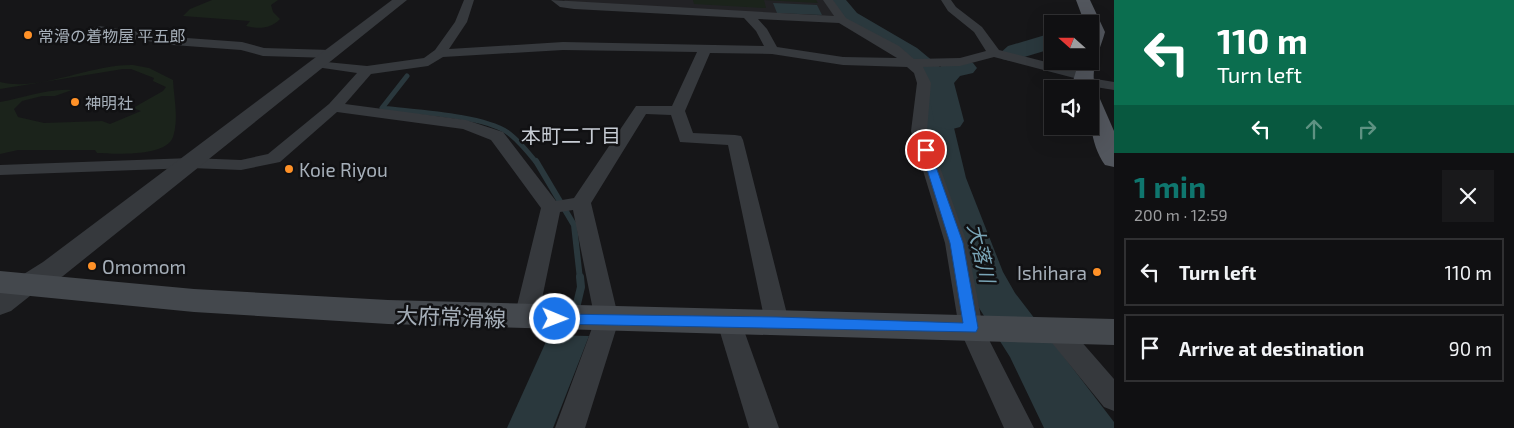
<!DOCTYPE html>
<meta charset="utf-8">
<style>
:root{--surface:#101012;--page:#19191b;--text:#f1f3f6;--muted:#9c9d9f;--line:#303032;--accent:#0f766e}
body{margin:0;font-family:"Exo 2","Noto Sans JP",sans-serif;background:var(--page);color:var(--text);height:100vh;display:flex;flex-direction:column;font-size:19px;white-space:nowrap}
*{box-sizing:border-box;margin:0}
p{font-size:16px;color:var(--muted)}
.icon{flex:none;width:28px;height:28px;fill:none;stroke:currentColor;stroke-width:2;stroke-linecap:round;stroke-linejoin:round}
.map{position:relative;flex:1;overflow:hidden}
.side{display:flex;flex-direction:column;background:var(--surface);width:400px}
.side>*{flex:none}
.guide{background:#0b6e4f;color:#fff;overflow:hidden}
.needle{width:32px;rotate:291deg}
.buttons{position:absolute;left:1044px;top:15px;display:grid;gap:10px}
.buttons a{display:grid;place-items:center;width:55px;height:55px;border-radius:0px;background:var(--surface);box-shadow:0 5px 20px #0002,0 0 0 1px var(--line);font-size:25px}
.pin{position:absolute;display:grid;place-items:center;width:42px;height:42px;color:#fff;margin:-21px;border:2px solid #fff;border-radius:50%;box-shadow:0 1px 5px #0007}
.me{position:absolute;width:55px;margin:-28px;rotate:91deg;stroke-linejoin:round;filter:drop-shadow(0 0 4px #0008)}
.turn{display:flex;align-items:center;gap:18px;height:105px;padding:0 20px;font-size:22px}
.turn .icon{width:65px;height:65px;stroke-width:2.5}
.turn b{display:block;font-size:35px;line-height:42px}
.lanes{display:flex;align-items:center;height:48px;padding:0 20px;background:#0003;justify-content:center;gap:25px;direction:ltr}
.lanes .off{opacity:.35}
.round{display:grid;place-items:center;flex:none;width:52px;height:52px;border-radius:0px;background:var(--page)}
.summary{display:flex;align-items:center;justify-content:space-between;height:85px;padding:0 20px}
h1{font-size:30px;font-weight:700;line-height:38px;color:var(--accent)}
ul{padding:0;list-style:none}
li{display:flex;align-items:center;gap:15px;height:68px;margin:0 10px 8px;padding:0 10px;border:2px solid var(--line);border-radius:0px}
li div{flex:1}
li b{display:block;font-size:19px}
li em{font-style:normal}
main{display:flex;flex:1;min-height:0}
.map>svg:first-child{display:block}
.built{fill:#222225}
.green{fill:#1b231b}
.water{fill:#2a383d}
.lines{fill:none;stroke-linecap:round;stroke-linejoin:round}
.stream-far2{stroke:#2a383d;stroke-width:5}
.stream-far1{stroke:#2a383d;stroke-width:6}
.stream{stroke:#2a383d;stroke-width:8}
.river{fill:#2a383d;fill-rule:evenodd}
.minor{fill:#36393d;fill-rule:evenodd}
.tertiary{fill:#36393d;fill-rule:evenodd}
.secondary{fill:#44484d;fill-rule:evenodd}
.primary{fill:#52565d;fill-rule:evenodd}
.route{fill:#1a73e8;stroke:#114b97}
.poi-dot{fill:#ff9127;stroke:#111113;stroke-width:2}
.labels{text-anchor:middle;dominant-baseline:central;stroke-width:5;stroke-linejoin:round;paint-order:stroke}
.far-poi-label{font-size:16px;fill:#a6afb9;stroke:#111113;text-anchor:start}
.poi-label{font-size:19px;fill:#a6afb9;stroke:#111113;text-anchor:start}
.neighbourhood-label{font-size:20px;fill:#c8cdd5;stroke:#111113}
.water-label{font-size:20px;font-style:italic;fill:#7aa5b7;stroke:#111113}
.near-street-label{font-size:22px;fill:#a6afb9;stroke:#111113}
</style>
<main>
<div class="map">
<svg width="1114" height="428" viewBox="0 0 1114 428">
<rect width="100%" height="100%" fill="#161618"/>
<!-- built -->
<polygon class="built" points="564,0 824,0 835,17 566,2"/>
<!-- green -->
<g class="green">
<path d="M 212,0 L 278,0 L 271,5 L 273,12 L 280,19 C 271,29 258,29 246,26 L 250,21 L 183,16 L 190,9 Z"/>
<polygon points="693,0 816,0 818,3 764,0 766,8 694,4"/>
<path d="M 133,65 L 149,68 L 173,80 C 174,99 179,119 173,137 C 166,157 114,154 97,153 L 95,150 L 18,150 L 0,154 L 0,102 C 24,98 48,88 72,90 L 55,96 L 42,96 L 22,101 L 14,109 L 18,117 L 44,123 L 102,121 L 110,124 L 141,111 L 133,108 L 163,91 L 166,87 L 153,81 L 154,78 L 131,69 L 123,69 L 0,89 L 0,82 C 41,92 90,64 133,65 Z"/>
</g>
<!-- water -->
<g class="water">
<polygon points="773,3 817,5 822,15 777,13"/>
<polygon points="925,67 938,75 947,74 943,82 966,178 1003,272 1015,293 1114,422 1114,428 1044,428 1010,357 979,308 926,132 929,78"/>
<polygon points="549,335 589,336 553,428 507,428"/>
</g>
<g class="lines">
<!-- stream-far2 -->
<path class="stream-far2" d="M 407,76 L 382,108 C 413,112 481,115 507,132 C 517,139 528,152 536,162"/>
<!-- stream-far1 -->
<polyline class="stream-far1" points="536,161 574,225 580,279"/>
<!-- stream -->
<g class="stream">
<polyline points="575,312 581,287 580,277"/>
<polyline points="569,335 572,322"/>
</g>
<!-- river -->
<g class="river">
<path d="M 826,0 L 846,0 L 857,13 L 917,48 L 940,67 C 948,60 963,60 973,63 L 977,68 L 973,73 L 960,76 L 954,83 L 964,121 L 960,127 L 949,130 L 938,127 L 934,121 L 927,84 L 899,58 L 841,23 Z"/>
<polygon points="1052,33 1051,49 1011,61 1002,59 999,54 1008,46"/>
</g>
<!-- minor -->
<g class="minor">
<path d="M 464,0 L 474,0 L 467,22 L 449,49 L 563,42 L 764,46 L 756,31 L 744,18 L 574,9 L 560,7 L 551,0 L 834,16 L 823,0 L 833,0 L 846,18 L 899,46 L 914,59 L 960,58 L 986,51 L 974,32 L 948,11 L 941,0 L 951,0 L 956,7 L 982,27 L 999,50 L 1089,73 L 1090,78 L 1114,82 L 1114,90 L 1083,85 L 1078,84 L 1076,81 L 1078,79 L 994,57 L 960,66 L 923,67 L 931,83 L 927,131 L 967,243 L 983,328 L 1034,428 L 1004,428 L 959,328 L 945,243 L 911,131 L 917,83 L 914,73 L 907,67 L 843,65 L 772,54 L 710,53 L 685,111 L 693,133 L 735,135 L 741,136 L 743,140 L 789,322 L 786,328 L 777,331 L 768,328 L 765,322 L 728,145 L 680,142 L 671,115 L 646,114 L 591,203 L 619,320 L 585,428 L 555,428 L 595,320 L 573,210 L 560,212 L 538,318 L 535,324 L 526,327 L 517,324 L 514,318 L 541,208 L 491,140 L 463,129 L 337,112 L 280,162 L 241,170 L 191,168 L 0,175 L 0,165 L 191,158 L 241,160 L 268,154 L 329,104 L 357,73 L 316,67 L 314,64 L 316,61 L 367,66 L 424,58 L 435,50 L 455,22 ZM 758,19 L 839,23 L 897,58 L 843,57 L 777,47 L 767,29 ZM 563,50 L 697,52 L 672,106 L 636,106 L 574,198 L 556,201 L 503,132 L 466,120 L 345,104 L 371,74 L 428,66 L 443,57 Z"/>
<polygon points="99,26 173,37 242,42 264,48 331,50 338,54 331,58 263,56 241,50 173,45 95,33 93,30 95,27"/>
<polygon points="729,313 738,316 741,322 779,428 749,428 717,322 720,316"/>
<polygon points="1057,322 1066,324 1114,379 1114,411 1104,407 1048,338 1044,331 1048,324"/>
</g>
<!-- tertiary -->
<polygon class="tertiary" points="392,0 407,0 63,276 35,292 11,311 0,315 0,289 43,262"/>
<!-- secondary -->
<polygon class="secondary" points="0,271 194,289 388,300 1114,319 1114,345 388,324 194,312 0,293"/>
<!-- primary -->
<path class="primary" d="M 1076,0 L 1090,0 L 1105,32 C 1100,50 1089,71 1096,89 L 1092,93 L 1097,95 L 1100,99 L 1114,131 L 1114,167 L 1105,165 C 1089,142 1090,116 1090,89 L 1076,89 L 1073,81 L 1079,61 L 1090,61 L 1090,24 L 1085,24 Z"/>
</g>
<!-- route -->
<polygon class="route" points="926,147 930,150 963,243 978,328 976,332 555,324 548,319 555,314 777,317 963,323 950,243 921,150"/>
<!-- markers -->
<g class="poi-dot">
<circle cx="28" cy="35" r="5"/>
<circle cx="75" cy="102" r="5"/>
<circle cx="289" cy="169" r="5"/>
<circle cx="92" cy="266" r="5"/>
<circle cx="1097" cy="272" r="5"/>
</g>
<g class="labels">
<!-- far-poi labels -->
<g class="far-poi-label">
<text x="38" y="35">常滑の着物屋 平五郎</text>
<text x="85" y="102">神明社</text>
</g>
<!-- poi labels -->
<g class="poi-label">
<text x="299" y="169">Koie Riyou</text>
<text x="102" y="266">Omomom</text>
<text x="1087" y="272" text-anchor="end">Ishihara</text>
</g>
<!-- neighbourhood labels -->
<g class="neighbourhood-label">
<text x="571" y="135">本町二丁目</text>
</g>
<!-- water labels -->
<g class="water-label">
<text transform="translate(982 253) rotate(77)">大落川</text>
</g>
<!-- near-street labels -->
<g class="near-street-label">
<text transform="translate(451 316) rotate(2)">大府常滑線</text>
</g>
</g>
</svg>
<div class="buttons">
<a><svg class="needle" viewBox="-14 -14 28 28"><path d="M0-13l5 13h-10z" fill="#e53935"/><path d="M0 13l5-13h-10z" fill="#9c9d9f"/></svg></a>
<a><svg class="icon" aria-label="sound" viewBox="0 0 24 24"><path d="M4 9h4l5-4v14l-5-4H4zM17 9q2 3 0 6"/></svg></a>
</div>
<div class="pin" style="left:926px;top:150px;background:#d93025"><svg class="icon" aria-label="arrive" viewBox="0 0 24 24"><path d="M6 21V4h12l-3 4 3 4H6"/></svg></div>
<svg class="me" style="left:555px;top:319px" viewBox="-20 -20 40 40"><circle r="17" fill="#1a73e8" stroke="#fff" stroke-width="3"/><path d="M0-11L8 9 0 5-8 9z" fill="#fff"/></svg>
</div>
<section class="side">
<div class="guide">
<div class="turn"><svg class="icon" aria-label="left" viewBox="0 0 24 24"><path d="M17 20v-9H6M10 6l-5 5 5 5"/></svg><div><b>110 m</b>Turn left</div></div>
<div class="lanes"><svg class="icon" aria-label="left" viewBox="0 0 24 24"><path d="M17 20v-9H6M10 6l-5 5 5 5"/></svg><svg class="icon off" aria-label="ahead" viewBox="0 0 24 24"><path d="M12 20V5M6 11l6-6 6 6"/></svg><svg class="icon off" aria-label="right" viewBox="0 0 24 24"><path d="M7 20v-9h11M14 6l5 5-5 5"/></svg></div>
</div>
<div class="summary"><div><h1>1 min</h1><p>200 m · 12:59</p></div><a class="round"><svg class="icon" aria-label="close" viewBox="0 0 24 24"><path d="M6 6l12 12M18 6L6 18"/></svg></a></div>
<ul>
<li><svg class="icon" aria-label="left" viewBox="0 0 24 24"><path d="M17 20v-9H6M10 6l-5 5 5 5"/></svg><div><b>Turn left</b></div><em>110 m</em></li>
<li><svg class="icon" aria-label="arrive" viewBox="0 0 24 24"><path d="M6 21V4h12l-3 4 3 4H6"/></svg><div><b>Arrive at destination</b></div><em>90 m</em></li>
</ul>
</section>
</main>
